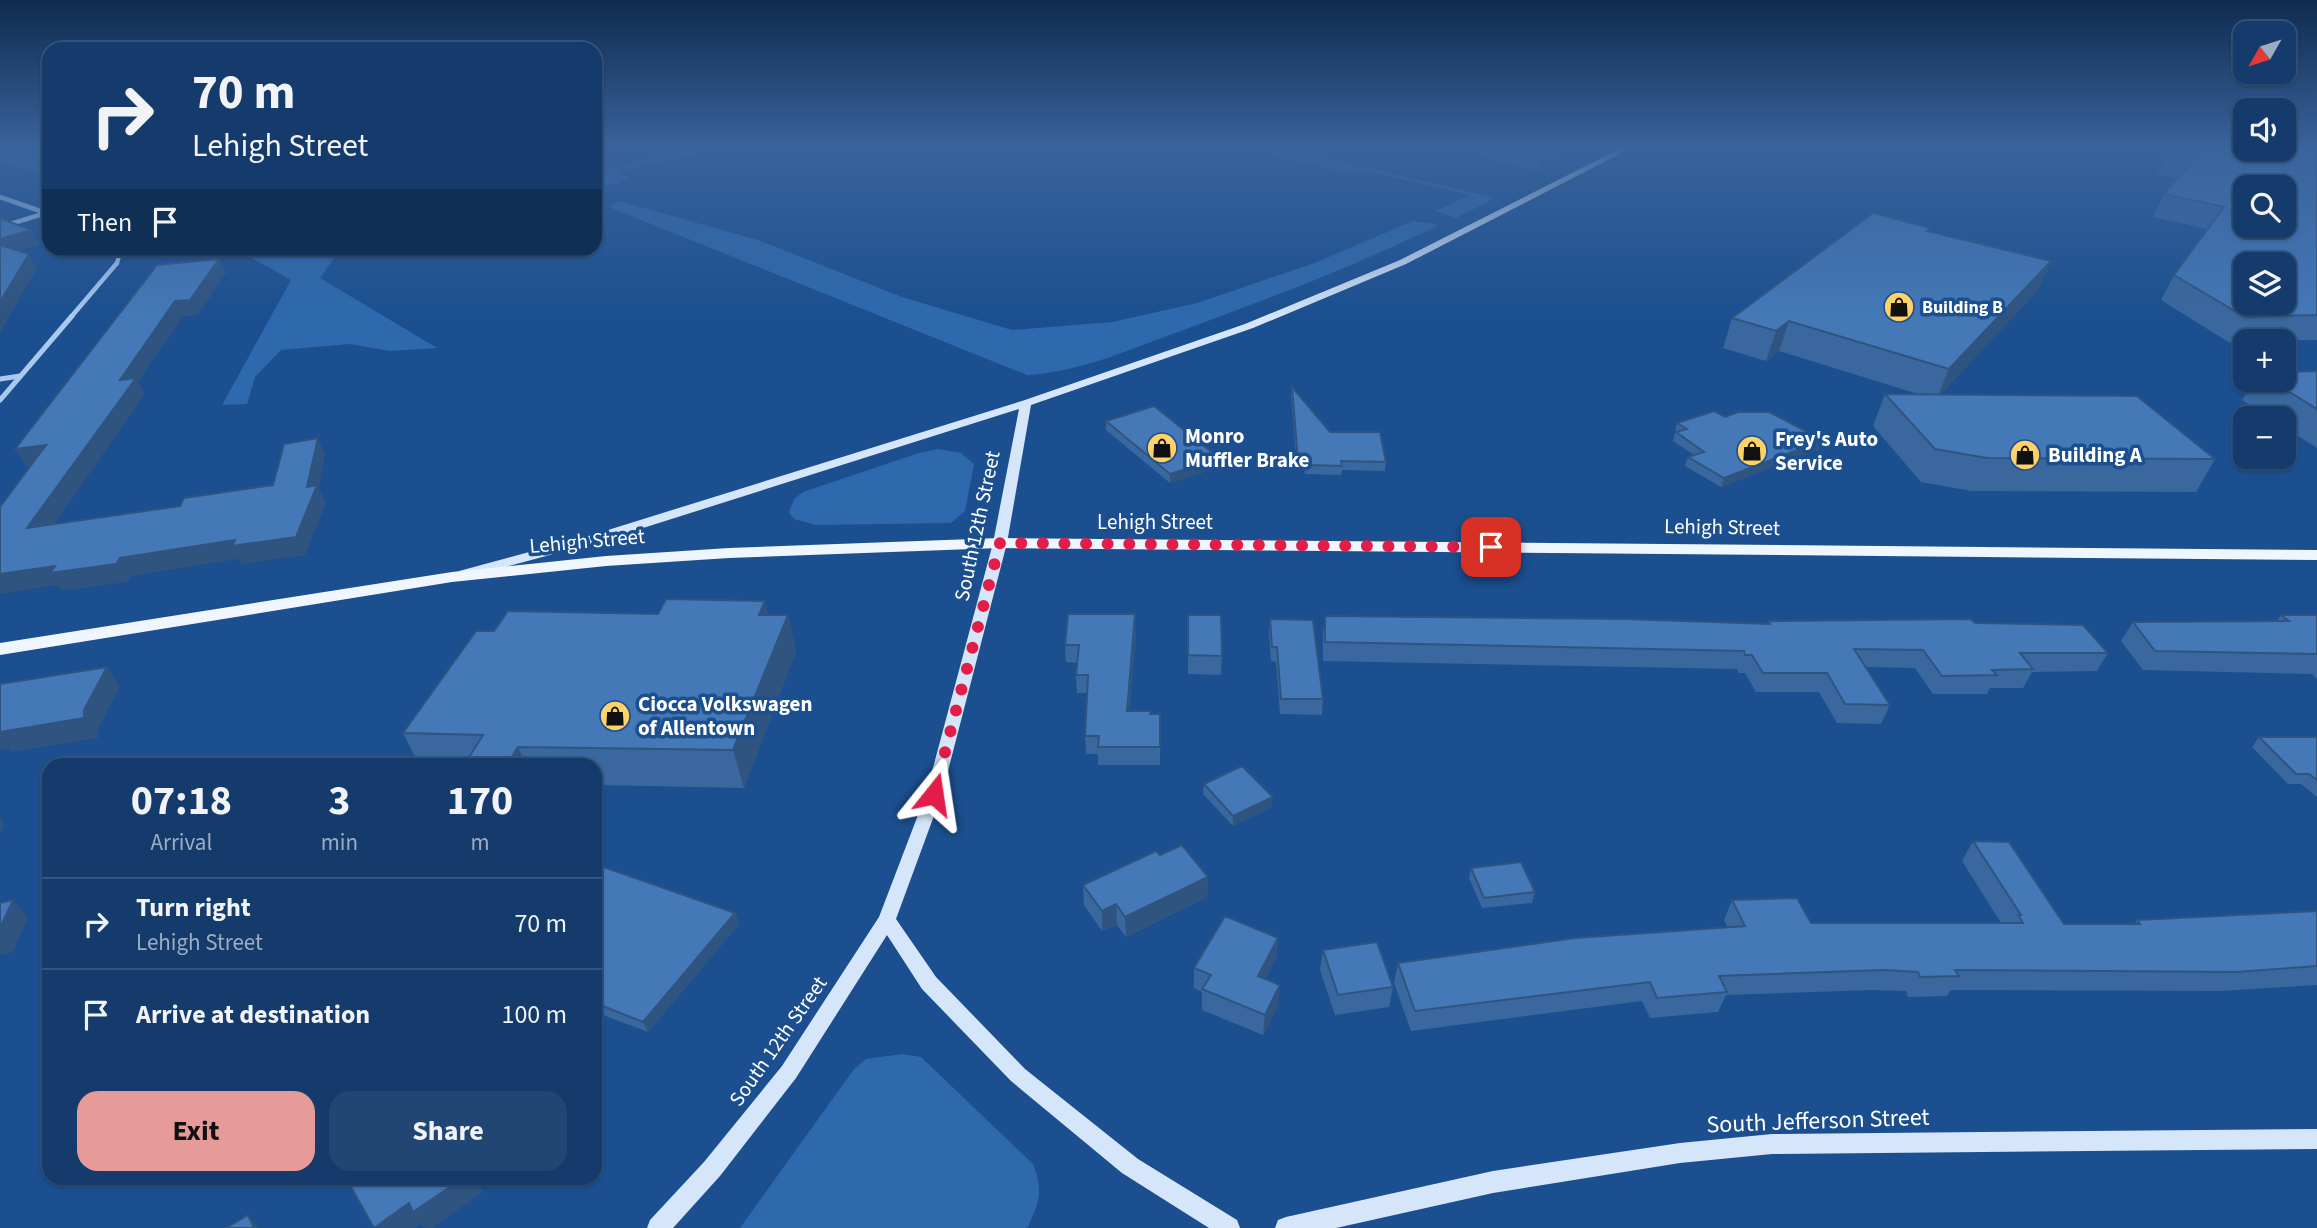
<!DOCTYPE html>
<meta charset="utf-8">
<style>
:root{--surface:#143b6b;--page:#214673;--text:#f1f3f6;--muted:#9dadc1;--line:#33557e;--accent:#e69b98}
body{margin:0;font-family:"Source Sans 3",sans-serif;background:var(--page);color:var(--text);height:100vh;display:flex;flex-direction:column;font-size:26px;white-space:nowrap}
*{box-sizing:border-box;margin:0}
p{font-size:23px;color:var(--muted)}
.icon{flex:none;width:38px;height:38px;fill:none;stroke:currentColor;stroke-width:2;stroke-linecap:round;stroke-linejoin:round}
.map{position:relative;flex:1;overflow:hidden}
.side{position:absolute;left:42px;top:758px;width:560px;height:427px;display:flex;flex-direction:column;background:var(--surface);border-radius:21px;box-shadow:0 2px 5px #0004,0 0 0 2px var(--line)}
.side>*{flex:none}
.hud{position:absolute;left:42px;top:42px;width:560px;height:214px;border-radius:21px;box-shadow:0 2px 5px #0004,0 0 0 2px var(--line);background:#143b6b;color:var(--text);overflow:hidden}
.needle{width:46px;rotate:231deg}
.tools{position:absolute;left:2233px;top:21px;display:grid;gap:14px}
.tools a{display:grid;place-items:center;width:63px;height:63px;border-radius:14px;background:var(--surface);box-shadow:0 2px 5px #0004,0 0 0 2px var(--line);font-size:35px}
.pin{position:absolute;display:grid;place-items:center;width:60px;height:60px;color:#fff;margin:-30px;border-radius:14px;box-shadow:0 4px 10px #0006}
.me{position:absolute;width:77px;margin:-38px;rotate:15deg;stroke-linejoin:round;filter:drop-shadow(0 0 5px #0008)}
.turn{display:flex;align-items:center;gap:24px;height:147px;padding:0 35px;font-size:32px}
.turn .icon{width:91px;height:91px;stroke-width:2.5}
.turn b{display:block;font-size:49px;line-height:60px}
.then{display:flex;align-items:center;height:66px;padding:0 35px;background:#0003;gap:14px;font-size:26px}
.eta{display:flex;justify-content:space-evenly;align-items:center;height:119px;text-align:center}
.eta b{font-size:42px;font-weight:700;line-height:49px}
.cta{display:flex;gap:14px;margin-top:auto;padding:14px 35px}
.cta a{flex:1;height:80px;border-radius:21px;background:var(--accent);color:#111;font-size:28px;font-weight:700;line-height:80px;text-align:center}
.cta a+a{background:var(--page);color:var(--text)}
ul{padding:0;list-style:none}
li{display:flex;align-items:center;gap:21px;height:91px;padding:0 35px;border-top:2px solid var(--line)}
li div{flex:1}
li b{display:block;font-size:26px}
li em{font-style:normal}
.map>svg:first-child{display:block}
.green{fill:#2e69ad}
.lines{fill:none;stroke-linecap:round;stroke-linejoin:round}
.street-far1{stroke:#a9c9ee;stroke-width:4.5}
.street{stroke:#a9c9ee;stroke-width:5}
.secondary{fill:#d6e6fa;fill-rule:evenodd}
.primary{fill:#f0f6ff;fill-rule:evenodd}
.wall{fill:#3a679d}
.shaded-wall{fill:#305480}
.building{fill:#4478b7;stroke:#305480;stroke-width:2;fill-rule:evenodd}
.route{stroke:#e11d48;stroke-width:12;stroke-dasharray:0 21.6}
.labels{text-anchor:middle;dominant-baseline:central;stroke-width:7;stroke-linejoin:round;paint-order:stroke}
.far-poi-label{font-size:18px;font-weight:bold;fill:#fff;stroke:#1b4f8f;text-anchor:start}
.poi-label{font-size:21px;font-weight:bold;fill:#fff;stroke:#1b4f8f;text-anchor:start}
.street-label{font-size:21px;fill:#fff;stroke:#1b4f8f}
.near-street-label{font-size:24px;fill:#fff;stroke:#1b4f8f}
</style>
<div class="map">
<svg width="2317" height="1228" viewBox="0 0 2317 1228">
<rect width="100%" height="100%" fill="#1b4f8f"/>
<!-- green -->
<g class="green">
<polygon points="690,146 724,146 656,164 647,163 618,173 629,177 616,184 595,186 596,173"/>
<polygon points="1238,146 1276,146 1495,198 1456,218 1436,211 1470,195 1368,171 1351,174"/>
<path d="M 619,201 L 761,241 L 902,297 L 1012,330 L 1112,322 L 1197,303 L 1312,264 L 1413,221 L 1439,225 C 1355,266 1268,299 1181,331 C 1130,349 1081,372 1027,375 L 609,207 Z"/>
<polygon points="236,249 340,249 320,278 437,348 390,351 350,344 281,350 255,377 247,404 222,405 291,280"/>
<polygon points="938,449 961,453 974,464 965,511 951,523 816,525 794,519 789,512 794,499 803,492 919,453"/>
<path d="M 902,1054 L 921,1057 L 1033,1164 C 1043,1191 1040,1202 1027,1228 L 740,1228 L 854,1069 L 866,1059 Z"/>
</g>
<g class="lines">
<!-- street-far1 -->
<g class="street-far1">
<polyline points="0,197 49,214"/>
<polyline points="0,227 46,213"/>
<polyline points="71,317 117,263 121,248"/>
</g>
<!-- street -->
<g class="street">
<polyline points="0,379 20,376"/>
<polyline points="0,400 72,316"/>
</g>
<!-- secondary -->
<g class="secondary">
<polygon points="1625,146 1635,146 1406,264 1253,328 1031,405 1007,543 942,794 896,919 936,977 1025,1069 1138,1159 1237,1220 1240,1228 1209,1228 1122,1173 1011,1081 922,989 887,935 796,1078 720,1176 673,1228 647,1228 650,1220 704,1162 782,1066 879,917 926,794 993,543 1019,409 602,541 464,578 457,574 459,571 592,535 1022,401 1245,324 1400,260"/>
<polygon points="2317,1129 2317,1149 1772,1154 1680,1163 1493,1193 1336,1228 1275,1228 1278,1220 1286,1217 1493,1171 1680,1143 1772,1134"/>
</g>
<!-- primary -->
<polygon class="primary" points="1000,538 2317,550 2317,560 1000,548 729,558 606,566 452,582 0,655 0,643 452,572 606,556 729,548"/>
</g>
<!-- wall -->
<g class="wall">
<polygon points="0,146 49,146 38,172 0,162"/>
<polygon points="1445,146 1585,146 1537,171"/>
<polygon points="2317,146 2317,340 2245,341 2245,343 2230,343 2161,300 2174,275 2208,229 2153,217 2164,194 2178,178 2157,174 2167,152"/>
<polygon points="1930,228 1929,231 2051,261 2038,290 1941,394 2215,459 2196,492 1971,491 1921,482 1873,426 1885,394 1918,394 1779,351 1766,361 1723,348 1732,318"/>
<polygon points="2317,371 2317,448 2284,427 2284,418 2270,418 2242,400 2254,380 2284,380"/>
<polygon points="1292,387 1330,432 1386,462 1385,471 1342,470 1341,475 1305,474 1304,469 1297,470 1291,395"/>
<polygon points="1725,417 1823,440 1820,449 1721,487 1685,466 1688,457 1694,455 1673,441 1677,423"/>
<polygon points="1106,421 1219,458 1219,467 1170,483 1106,430"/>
<polygon points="765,601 768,615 788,615 796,651 744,788 595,785 595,765 419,765 403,733 494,631 658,614"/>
<polygon points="1188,615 1222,656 1221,675 1188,674"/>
<polygon points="2281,615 2317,615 2317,679 2312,674 2143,670 2121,641 2133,622 2277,621"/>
<polygon points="1325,616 1768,623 1769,621 1975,623 2108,653 2097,671 2032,672 2023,688 1990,688 1987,694 1933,694 1915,668 1866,667 1890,705 1881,724 1837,723 1819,692 1756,692 1745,673 1739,673 1737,669 1323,661 1323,634"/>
<polygon points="1270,619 1323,699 1322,715 1280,714 1276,662 1271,661 1269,634"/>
<polygon points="1136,631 1129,711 1160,714 1160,765 1098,765 1098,754 1086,754 1085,736 1087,693 1077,693 1076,675 1077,663 1066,662 1065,645"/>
<polygon points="2259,737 2317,737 2317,797 2301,784 2288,784 2252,747"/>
<polygon points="1204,784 1272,807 1233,826 1203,794"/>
<polygon points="1973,841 2064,924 2134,924 2137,920 2317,911 2317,985 2220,991 1951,990 1947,996 1908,997 1906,991 1872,990 1726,995 1718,1012 1650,1018 1642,1001 1411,1031 1394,983 1398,963 1728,928 1724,920 1732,900 1811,923 2001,923 1962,861"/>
<polygon points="1160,855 1208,877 1207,897 1126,937 1117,925 1102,931 1084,905 1083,885"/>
<polygon points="595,864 735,913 739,924 648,1032 595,1012"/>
<polygon points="1471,868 1535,892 1532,903 1482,908 1469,878"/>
<polygon points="1278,938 1276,958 1265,979 1280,985 1278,1005 1263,1035 1202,1010 1202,992 1194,988 1194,968"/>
<polygon points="1323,950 1393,987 1389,1007 1335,1015 1320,970"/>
</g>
<!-- shaded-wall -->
<g class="shaded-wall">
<polygon points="45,146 49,146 49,169 38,172 27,151"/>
<polygon points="1551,146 1585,146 1537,171 1541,151"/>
<polygon points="31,230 39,245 0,256 0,239"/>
<polygon points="29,254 37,269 0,333 0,302"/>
<polygon points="219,259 226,273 198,315 183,317 138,382 145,394 39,546 27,528 120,380 175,301"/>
<polygon points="2051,261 2038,290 1936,400 1949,369"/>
<polygon points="1789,321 1779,351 1766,361 1776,331"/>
<polygon points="318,438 325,455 319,488 326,503 305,555 242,564 239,559 131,576 127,582 62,591 58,585 0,594 0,574 120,558 307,487"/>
<polygon points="1823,440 1820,449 1721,487 1724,478"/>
<polygon points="46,445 56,462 26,466 15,449"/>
<polygon points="1219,458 1219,467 1170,483 1170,474"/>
<polygon points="765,601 773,636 759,615"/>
<polygon points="1135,614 1136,631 1127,729 1127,711"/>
<polygon points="788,615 796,651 744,788 733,750"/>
<polygon points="107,667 120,686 98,729 98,738 11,752 8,748 0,750 0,729 84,710"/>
<polygon points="518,747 526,765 507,765"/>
<polygon points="1273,797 1272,807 1233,826 1233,816"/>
<polygon points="0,817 5,824 0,834"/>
<polygon points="1208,877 1207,897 1126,937 1125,917"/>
<polygon points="13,900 28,918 13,952 0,955 0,928"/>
<polygon points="1116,904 1117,925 1102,931 1102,911"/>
<polygon points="735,913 739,924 648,1032 643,1022"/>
<polygon points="1278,938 1276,958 1256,996 1258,976"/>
<polygon points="1280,985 1278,1005 1263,1035 1265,1015"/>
<polygon points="463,1178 474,1178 483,1192 432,1228 425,1228 421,1223 415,1228 374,1228 409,1203"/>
<polygon points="248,1215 259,1228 254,1228"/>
</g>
<!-- building -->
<g class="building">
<polygon points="9,146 45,146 27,151"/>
<polygon points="1521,146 1551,146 1541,151"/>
<path d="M 2172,146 L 2245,146 L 2245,149 L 2284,149 L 2284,146 L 2317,146 L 2317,315 L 2245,317 L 2174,275 L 2224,207 L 2164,194 L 2196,158 L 2167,152 ZM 2245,187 L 2284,187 L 2284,226 L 2245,226 ZM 2245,264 L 2284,264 L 2284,303 L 2245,303 Z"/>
<polygon points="1873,213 1930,228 1927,231 2051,261 1949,369 1789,321 1776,331 1732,318"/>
<polygon points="0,218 31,230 0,239"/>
<polygon points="0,245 29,254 0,302"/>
<polygon points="219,259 190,300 175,301 120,380 136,378 27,528 180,506 184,498 273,485 284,444 318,438 307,487 317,485 296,537 232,546 235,540 120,558 116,564 50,573 55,566 0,574 0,507 46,445 15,449 157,265"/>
<polygon points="2317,371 2317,409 2270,380 2284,380 2284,372"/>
<polygon points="1292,387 1330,432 1380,432 1386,462 1341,461 1342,466 1305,465 1305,461 1298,461"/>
<polygon points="1885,394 2137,396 2215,459 1987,458 1935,449"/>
<polygon points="1154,406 1219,458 1170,474 1106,421"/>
<polygon points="1714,411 1725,417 1738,412 1769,412 1823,440 1724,478 1688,457 1704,452 1676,432 1687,429 1677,423"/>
<polygon points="666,599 765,601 759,615 788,615 733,750 518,747 507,765 464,765 483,735 403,733 476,631 494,631 508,611 658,614"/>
<polygon points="1068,614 1135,614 1127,711 1151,711 1150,714 1160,714 1160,747 1098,747 1099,736 1085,736 1088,675 1076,675 1079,645 1065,645"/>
<polygon points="1188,615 1221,615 1222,656 1188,655"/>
<polygon points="2281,615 2317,615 2317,654 2155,651 2133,622 2289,621"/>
<polygon points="1325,616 1625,619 1770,624 1769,621 1971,619 1975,623 2083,625 2108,653 2020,653 2033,669 1992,670 1997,675 1942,676 1923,650 1854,649 1890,705 1845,704 1827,673 1763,673 1752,655 1745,655 1744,651 1325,642"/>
<polygon points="1270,619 1313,620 1323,699 1281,699 1277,647 1272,647"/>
<polygon points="107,667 84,710 84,718 0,732 0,684"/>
<polygon points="2259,737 2317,737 2317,780 2309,774 2296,774"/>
<polygon points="1242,766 1273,797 1233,816 1204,784"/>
<polygon points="1973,841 2009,842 2064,924 2140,924 2137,920 2317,911 2317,966 2236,972 1955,970 1959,976 1920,977 1918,972 1884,970 1719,976 1727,992 1657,998 1650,982 1415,1011 1398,963 1575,938 1745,926 1732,900 1797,898 1811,923 2023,923 2018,915 2021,915"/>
<polygon points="1182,845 1208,877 1125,917 1116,904 1102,911 1083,885 1156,851 1160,855"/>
<polygon points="1521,862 1535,892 1484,898 1471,868"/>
<polygon points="595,864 735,913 643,1022 595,1003"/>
<polygon points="13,900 0,928 0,903"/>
<polygon points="1225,916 1278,938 1258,976 1280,985 1265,1015 1202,989 1211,975 1194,968"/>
<polygon points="1377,942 1393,987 1338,995 1323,950"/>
<polygon points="346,1178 463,1178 413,1212 409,1203 374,1228"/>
<polygon points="248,1215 254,1228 226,1228"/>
</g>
<!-- sky -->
<linearGradient id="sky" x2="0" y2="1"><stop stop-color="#0f2b4f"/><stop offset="0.46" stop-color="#39639b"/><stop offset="1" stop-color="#39639b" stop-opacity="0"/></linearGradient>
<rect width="2317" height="318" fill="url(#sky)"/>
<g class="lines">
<!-- route -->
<polyline class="route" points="934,794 1000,543 1491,547"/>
</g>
<!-- icons -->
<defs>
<g id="shop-disc" transform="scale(1.575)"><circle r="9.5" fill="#ffd166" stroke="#1b4f8f"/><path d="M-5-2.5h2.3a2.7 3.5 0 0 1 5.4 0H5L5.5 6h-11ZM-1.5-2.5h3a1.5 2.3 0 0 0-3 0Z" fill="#111"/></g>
</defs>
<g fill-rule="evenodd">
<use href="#shop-disc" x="1899" y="307"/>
<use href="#shop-disc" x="1162" y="448"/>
<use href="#shop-disc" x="1752" y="451"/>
<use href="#shop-disc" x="2025" y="455"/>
<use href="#shop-disc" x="615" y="716"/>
</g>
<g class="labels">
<!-- far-poi labels -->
<g class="far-poi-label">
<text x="1922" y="307">Building B</text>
</g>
<!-- poi labels -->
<g class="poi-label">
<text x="1185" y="436">Monro<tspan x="1185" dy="24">Muffler Brake</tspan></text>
<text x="1775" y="439">Frey's Auto<tspan x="1775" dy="24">Service</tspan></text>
<text x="2048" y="455">Building A</text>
<text x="638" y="704">Ciocca Volkswagen<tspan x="638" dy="24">of Allentown</tspan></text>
</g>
<!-- street labels -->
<g class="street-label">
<text x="1155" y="522">Lehigh Street</text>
<text transform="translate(977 526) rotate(-78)">South 12th Street</text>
<text transform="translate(1722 527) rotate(1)">Lehigh Street</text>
<text transform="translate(587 541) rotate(-5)">Lehigh Street</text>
<text transform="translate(778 1041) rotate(-55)">South 12th Street</text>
</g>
<!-- near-street labels -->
<g class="near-street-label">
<text transform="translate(1818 1121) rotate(-2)">South Jefferson Street</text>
</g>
</g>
</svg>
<div class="tools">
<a><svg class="needle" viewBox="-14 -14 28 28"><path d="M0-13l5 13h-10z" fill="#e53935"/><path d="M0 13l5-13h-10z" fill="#9dadc1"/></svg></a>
<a><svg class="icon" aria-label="sound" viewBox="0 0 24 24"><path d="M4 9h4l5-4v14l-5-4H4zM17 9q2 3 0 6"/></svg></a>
<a><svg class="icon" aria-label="search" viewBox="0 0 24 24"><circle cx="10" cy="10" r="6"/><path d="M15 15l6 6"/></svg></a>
<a><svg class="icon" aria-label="layers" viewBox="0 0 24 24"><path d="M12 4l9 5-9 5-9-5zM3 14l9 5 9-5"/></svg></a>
<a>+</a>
<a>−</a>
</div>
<div class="pin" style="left:1491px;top:547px;background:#d93025"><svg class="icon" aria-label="arrive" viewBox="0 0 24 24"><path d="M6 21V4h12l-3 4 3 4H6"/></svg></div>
<svg class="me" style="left:934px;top:794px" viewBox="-20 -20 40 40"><path d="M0-17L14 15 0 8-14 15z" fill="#e11d48" stroke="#fff" stroke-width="4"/></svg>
<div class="hud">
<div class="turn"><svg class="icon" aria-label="right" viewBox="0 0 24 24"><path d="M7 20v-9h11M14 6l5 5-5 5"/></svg><div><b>70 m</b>Lehigh Street</div></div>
<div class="then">Then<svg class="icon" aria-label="arrive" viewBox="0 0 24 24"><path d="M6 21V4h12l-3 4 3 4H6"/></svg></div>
</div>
<section class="side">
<div class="eta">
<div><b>07:18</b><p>Arrival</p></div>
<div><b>3</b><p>min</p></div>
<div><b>170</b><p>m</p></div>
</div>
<ul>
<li><svg class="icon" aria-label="right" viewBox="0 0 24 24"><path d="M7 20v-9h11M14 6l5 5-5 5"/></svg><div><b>Turn right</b><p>Lehigh Street</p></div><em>70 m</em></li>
<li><svg class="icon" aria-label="arrive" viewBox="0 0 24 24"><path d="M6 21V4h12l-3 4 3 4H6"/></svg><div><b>Arrive at destination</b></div><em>100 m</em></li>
</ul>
<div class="cta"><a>Exit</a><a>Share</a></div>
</section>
</div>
